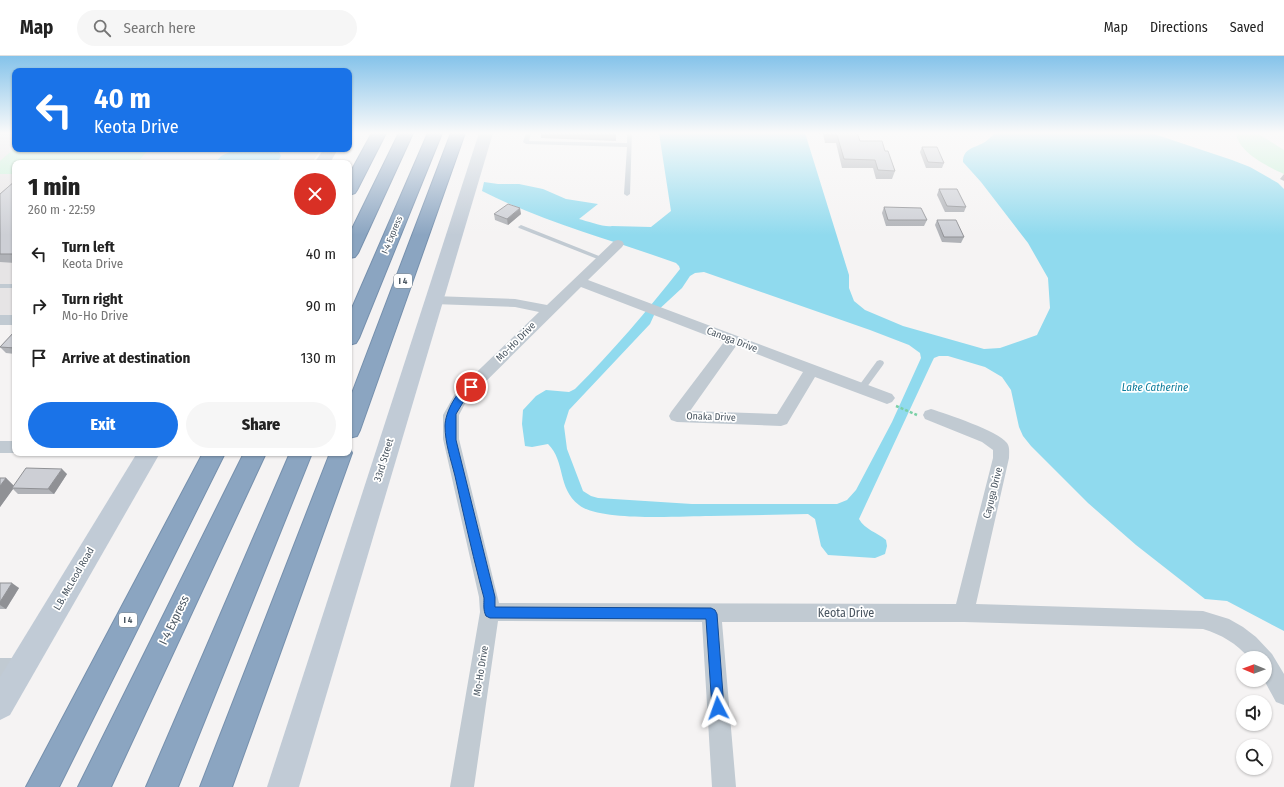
<!DOCTYPE html>
<meta charset="utf-8">
<style>
:root{--surface:#fff;--page:#f6f6f6;--text:#222;--muted:#767676;--line:#e0e0e0;--accent:#1a73e8}
body{margin:0;font-family:"Fira Sans Condensed",sans-serif;background:var(--page);color:var(--text);height:100vh;display:flex;flex-direction:column;font-size:15px;white-space:nowrap}
*{box-sizing:border-box;margin:0}
p{font-size:13px;color:var(--muted)}
.icon{flex:none;width:22px;height:22px;fill:none;stroke:currentColor;stroke-width:2;stroke-linecap:round;stroke-linejoin:round}
.map{position:relative;flex:1;overflow:hidden}
.panel{position:absolute;left:12px;top:104px;width:340px;height:296px;display:flex;flex-direction:column;background:var(--surface);border-radius:8px;box-shadow:0 1px 3px #0004}
.panel>*{flex:none}
.hud{position:absolute;left:12px;top:12px;width:340px;height:84px;border-radius:8px;box-shadow:0 1px 3px #0004;background:#1a73e8;color:#fff;overflow:hidden}
.needle{width:26px;rotate:271deg}
.controls{position:absolute;left:1236px;top:595px;display:grid;gap:8px}
.controls a{display:grid;place-items:center;width:36px;height:36px;border-radius:50%;background:var(--surface);box-shadow:0 1px 3px #0004;font-size:20px}
.pin{position:absolute;display:grid;place-items:center;width:34px;height:34px;color:#fff;margin:-17px;border:2px solid #fff;border-radius:50%;box-shadow:0 1px 4px #0007}
.me{position:absolute;width:44px;margin:-22px;rotate:356deg;stroke-linejoin:round;filter:drop-shadow(0 0 3px #0008)}
.turn{display:flex;align-items:center;gap:14px;height:84px;padding:0 16px;font-size:18px}
.turn .icon{width:52px;height:52px;stroke-width:2.5}
.turn b{display:block;font-size:28px;line-height:34px}
.round{display:grid;place-items:center;flex:none;width:42px;height:42px;border-radius:21px;background:var(--page)}
.overview{display:flex;align-items:center;justify-content:space-between;height:68px;padding:0 16px}
h1{font-size:24px;font-weight:800;line-height:30px}
.action{display:flex;gap:8px;margin-top:auto;padding:8px 16px}
.action a{flex:1;height:46px;border-radius:24px;background:var(--accent);color:#fff;font-size:16px;font-weight:800;line-height:46px;text-align:center}
.action a+a{background:var(--page);color:var(--text)}
ul{padding:0;list-style:none}
li{display:flex;align-items:center;gap:12px;height:52px;padding:0 16px}
li div{flex:1}
li b{display:block;font-size:15px}
li em{font-style:normal}
header{display:flex;align-items:center;gap:24px;box-sizing:border-box;height:56px;padding:0 20px;background:var(--surface);border-bottom:1px solid var(--line)}
header strong{font-size:19px}
nav{display:flex;gap:22px;margin-inline-start:auto;font-size:14px}
.search{width:280px;height:36px;background:var(--page);display:flex;align-items:center;gap:10px;box-sizing:border-box;padding:0 14px;border-radius:22px;color:var(--muted);font-size:15px}
.map>svg:first-child{display:block}
.education{fill:#e6e4e5}
.green{fill:#c3f1d5}
.water{fill:#90daee;fill-rule:evenodd}
.lines{fill:none;stroke-linecap:round;stroke-linejoin:round}
.highway-casing{stroke:#7690ad;stroke-width:2}
.path{stroke:#7ad0a6;stroke-width:2.5;stroke-dasharray:3 2;stroke-linecap:butt}
.lane{fill:#c1cad2;fill-rule:evenodd}
.street{fill:#c1cad2;fill-rule:evenodd}
.secondary{fill:#c1cbd6;fill-rule:evenodd}
.highway{fill:#8ba5c1;fill-rule:evenodd}
.wall{fill:#b0b2b7}
.shaded-wall{fill:#909195}
.building{fill:#cdcfd5;stroke:#909195}
.route{fill:#1a73e8;stroke:#114b97}
.labels{text-anchor:middle;dominant-baseline:central;stroke-width:3.5;stroke-linejoin:round;paint-order:stroke}
.far-street-label{font-size:9px;fill:#4a5661;stroke:#fff}
.shield{fill:#fff;stroke:#808990;stroke-width:1}
.shield-label{font-size:9px;font-weight:bold;fill:#4a5661}
.street-label{font-size:10px;fill:#4a5661;stroke:#fff}
.water-label{font-size:11px;font-style:italic;fill:#0c7c9b;stroke:#fff}
.near-street-label{font-size:12px;fill:#4a5661;stroke:#fff}
</style>
<header>
<strong>Map</strong>
<div class="search"><svg class="icon" aria-label="search" viewBox="0 0 24 24"><circle cx="10" cy="10" r="6"/><path d="M15 15l6 6"/></svg>Search here</div>
<nav><a>Map</a><a>Directions</a><a>Saved</a></nav>
</header>
<div class="map">
<svg width="1284" height="731" viewBox="0 0 1284 731">
<rect width="100%" height="100%" fill="#f5f3f3"/>
<!-- education -->
<polygon class="education" points="0,77 15,77 15,93 321,93 312,107 15,107 15,260 0,260"/>
<!-- green -->
<g class="green">
<path d="M 1236,77 L 1257,77 L 1284,94 L 1284,118 C 1268,111 1238,96 1236,77 Z"/>
<polygon points="15,92 15,93 149,93 137,107 15,107 15,118 0,118 0,105"/>
</g>
<!-- water -->
<g class="water">
<path d="M 659,77 L 805,77 L 849,219 L 849,232 L 854,245 L 865,254 L 903,270 L 984,293 L 1000,292 L 1037,279 L 1050,252 L 1048,222 L 1028,187 L 981,126 L 963,106 C 963,92 975,92 985,86 C 989,83 992,80 995,77 L 1151,77 L 1232,104 L 1250,111 L 1278,127 L 1284,133 L 1284,575 L 1227,545 L 1205,543 L 1136,489 L 1088,447 L 1031,390 L 1023,380 L 1019,371 L 1011,334 L 1002,321 L 985,311 L 948,300 L 939,300 L 934,302 L 932,306 L 859,463 C 865,474 877,476 886,484 L 887,490 L 885,498 L 875,502 L 828,499 L 821,490 L 815,463 L 808,458 C 775,459 743,459 710,460 C 682,460 600,466 579,449 C 557,432 566,406 548,388 L 532,391 L 525,390 L 522,368 L 523,354 L 536,340 L 546,334 L 569,336 L 575,333 C 612,296 647,255 680,213 L 679,210 L 676,207 C 612,184 543,166 482,135 L 484,126 L 498,128 L 519,128 L 543,133 L 566,143 L 598,148 L 579,163 C 587,165 606,172 612,170 L 651,171 L 671,155 ZM 704,216 L 870,274 L 909,289 L 920,297 L 921,302 L 892,366 L 856,434 L 847,444 L 837,448 L 692,448 L 598,442 L 591,440 L 583,435 L 567,393 L 564,370 L 569,354 L 650,268 L 655,257 L 682,232 L 690,220 L 695,217 Z"/>
<polygon points="234,94 272,94 279,96 281,100 277,107 215,107 221,100"/>
</g>
<g class="lines">
<!-- highway casing -->
<g class="highway-casing">
<g id="highway">
<polygon points="372,77 386,77 357,134 355,137 349,139 349,119"/>
<polygon points="399,77 413,77 358,197 355,201 349,202 349,179"/>
<polygon points="428,77 442,77 359,282 356,287 349,289 349,259"/>
<polygon points="451,77 465,77 360,374 357,380 349,382 349,345"/>
<polygon points="349,391 352,397 232,731 200,731 330,397 349,397"/>
<polygon points="203,397 225,397 59,731 26,731"/>
<polygon points="244,397 266,397 111,731 78,731"/>
<polygon points="290,397 312,397 178,731 146,731"/>
</g>
</g>
<!-- path -->
<polyline class="path" points="896,350 917,359"/>
<!-- lane -->
<g class="lane">
<polygon points="526,77 531,77 529,85 627,87 627,77 632,77 630,138 627,140 624,138 627,91 526,88 523,86"/>
<polygon points="521,169 604,202 605,203 604,204 600,204 519,172 518,171"/>
<rect x="0" y="228" width="15" height="4"/>
<polygon points="880,304 883,305 884,307 883,309 864,335 858,335 857,333 858,331 877,305"/>
</g>
<!-- street -->
<g class="street">
<path d="M 618,184 L 622,185 L 624,188 L 622,191 L 588,224 L 892,338 L 895,342 L 892,346 L 887,348 L 815,321 L 787,368 L 781,370 L 677,366 L 671,364 L 669,360 L 671,356 L 724,286 L 581,231 L 467,344 L 459,359 L 459,383 L 499,547 L 956,548 L 993,402 L 993,394 L 982,386 L 925,363 L 923,359 L 925,355 L 931,353 C 947,358 998,375 1007,387 C 1010,391 1009,397 1009,402 L 976,548 L 1203,555 L 1229,563 L 1243,571 L 1256,581 L 1272,598 L 1284,618 L 1284,649 L 1276,646 L 1264,624 L 1265,602 L 1249,602 C 1236,587 1222,579 1203,573 L 964,566 L 722,566 L 736,731 L 712,731 L 702,566 L 498,565 L 474,731 L 450,731 L 480,556 L 479,541 L 443,383 L 443,359 L 456,336 L 539,256 L 515,251 L 434,248 L 429,247 L 427,244 L 429,241 L 434,240 L 515,243 L 547,249 L 614,185 ZM 736,290 L 803,316 L 777,358 L 690,355 Z"/>
<rect x="0" y="259" width="15" height="10"/>
<polygon points="0,385 15,385 15,397 16,397 0,397"/>
<polygon points="0,602 22,602 29,605 32,612 29,619 22,622 0,622"/>
</g>
<!-- secondary -->
<g class="secondary">
<polygon points="479,77 493,77 299,731 267,731"/>
<polygon points="324,93 338,93 330,107 314,107"/>
<polygon points="137,397 160,397 10,659 0,664 0,621"/>
</g>
<!-- highway -->
<use href="#highway" class="highway"/>
</g>
<!-- wall -->
<g class="wall">
<polygon points="541,77 616,77 616,85 541,82"/>
<polygon points="818,77 857,77 860,85 885,95 895,115 892,123 876,123 873,112 842,112 836,87 825,87 823,78 818,78"/>
<polygon points="922,91 944,107 942,112 926,112 920,96"/>
<polygon points="1284,118 1284,125 1280,123"/>
<polygon points="15,125 15,207 0,206 0,138"/>
<polygon points="939,133 966,151 964,156 945,156 937,139"/>
<polygon points="884,151 927,164 924,170 886,170 882,157"/>
<polygon points="494,158 521,158 508,169 495,164"/>
<polygon points="937,164 964,181 961,187 942,186 935,169"/>
<polygon points="15,275 15,298 6,297 0,291"/>
<polygon points="67,418 54,438 18,438 13,433 0,451 0,422 6,422 14,430"/>
<polygon points="0,527 19,532 6,553 0,553"/>
</g>
<!-- shaded-wall -->
<g class="shaded-wall">
<polygon points="520,152 521,158 508,169 507,163"/>
<polygon points="62,413 67,418 54,438 48,433"/>
<polygon points="6,422 15,431 12,432 13,433 0,451 0,430"/>
<polygon points="12,527 19,532 6,553 0,549 0,546"/>
</g>
<!-- building -->
<g class="building">
<polygon points="826,77 857,77 860,85 882,85 885,95 888,95 895,115 878,114 875,104 844,103 837,79 827,79"/>
<polygon points="922,91 937,91 944,107 928,106"/>
<polygon points="15,125 15,198 0,198 0,138"/>
<polygon points="939,133 957,133 966,151 947,150"/>
<polygon points="508,148 520,152 507,163 494,158"/>
<polygon points="884,151 921,152 927,164 888,164"/>
<polygon points="937,164 956,164 964,181 944,181"/>
<polygon points="15,275 15,292 0,291"/>
<polygon points="26,412 62,413 48,433 12,432"/>
<polygon points="0,422 6,422 0,430"/>
<polygon points="0,527 12,527 0,546"/>
</g>
<!-- sky -->
<linearGradient id="sky" x2="0" y2="1"><stop stop-color="#85c3ea"/><stop offset="0.43" stop-color="#fafafa"/><stop offset="1" stop-color="#fafafa" stop-opacity="0"/></linearGradient>
<rect width="1284" height="179" fill="url(#sky)"/>
<!-- route -->
<path class="route" d="M 471,327 L 476,331 L 465,343 L 456,358 L 456,384 L 495,541 L 495,551 L 711,552 L 715,554 L 717,558 L 724,652 L 722,657 L 718,658 L 713,657 L 712,652 L 706,563 L 490,562 L 486,560 C 483,554 484,548 484,542 C 483,537 481,532 480,527 C 471,492 463,456 455,420 C 451,404 445,387 445,370 C 445,356 458,332 471,327 Z"/>
<g class="labels">
<!-- far-street labels -->
<g class="far-street-label">
<text transform="translate(392 179) rotate(-67)">I-4 Express</text>
</g>
<!-- shield labels -->
<g class="shield">
<rect x="394" y="218" width="18" height="14" rx="3"/>
<rect x="119" y="557" width="18" height="14" rx="3"/>
</g>
<g class="shield-label">
<text x="403" y="225">I 4</text>
<text x="128" y="564">I 4</text>
</g>
<!-- street labels -->
<g class="street-label">
<text transform="translate(732 284) rotate(21)">Canoga Drive</text>
<text transform="translate(516 286) rotate(-45)">Mo-Ho Drive</text>
<text transform="translate(711 361) rotate(2)">Onaka Drive</text>
<text transform="translate(384 404) rotate(-73)">33rd Street</text>
<text transform="translate(993 437) rotate(-76)">Cayuga Drive</text>
<text transform="translate(74 523) rotate(-60)">L.B. McLeod Road</text>
<text transform="translate(481 615) rotate(-81)">Mo-Ho Drive</text>
</g>
<!-- water labels -->
<g class="water-label">
<text x="1155" y="331">Lake Catherine</text>
</g>
<!-- near-street labels -->
<g class="near-street-label">
<text x="846" y="557">Keota Drive</text>
<text transform="translate(174 564) rotate(-64)">I-4 Express</text>
</g>
</g>
</svg>
<div class="controls">
<a><svg class="needle" viewBox="-14 -14 28 28"><path d="M0-13l5 13h-10z" fill="#e53935"/><path d="M0 13l5-13h-10z" fill="#767676"/></svg></a>
<a><svg class="icon" aria-label="sound" viewBox="0 0 24 24"><path d="M4 9h4l5-4v14l-5-4H4zM17 9q2 3 0 6"/></svg></a>
<a><svg class="icon" aria-label="search" viewBox="0 0 24 24"><circle cx="10" cy="10" r="6"/><path d="M15 15l6 6"/></svg></a>
</div>
<div class="pin" style="left:471px;top:331px;background:#d93025"><svg class="icon" aria-label="arrive" viewBox="0 0 24 24"><path d="M6 21V4h12l-3 4 3 4H6"/></svg></div>
<svg class="me" style="left:718px;top:652px" viewBox="-20 -20 40 40"><path d="M0-17L14 15 0 8-14 15z" fill="#1a73e8" stroke="#fff" stroke-width="4"/></svg>
<div class="hud">
<div class="turn"><svg class="icon" aria-label="left" viewBox="0 0 24 24"><path d="M17 20v-9H6M10 6l-5 5 5 5"/></svg><div><b>40 m</b>Keota Drive</div></div>
</div>
<section class="panel">
<div class="overview"><div><h1>1 min</h1><p>260 m · 22:59</p></div><a class="round" style="background:#d93025;color:#fff"><svg class="icon" aria-label="close" viewBox="0 0 24 24"><path d="M6 6l12 12M18 6L6 18"/></svg></a></div>
<ul>
<li><svg class="icon" aria-label="left" viewBox="0 0 24 24"><path d="M17 20v-9H6M10 6l-5 5 5 5"/></svg><div><b>Turn left</b><p>Keota Drive</p></div><em>40 m</em></li>
<li><svg class="icon" aria-label="right" viewBox="0 0 24 24"><path d="M7 20v-9h11M14 6l5 5-5 5"/></svg><div><b>Turn right</b><p>Mo-Ho Drive</p></div><em>90 m</em></li>
<li><svg class="icon" aria-label="arrive" viewBox="0 0 24 24"><path d="M6 21V4h12l-3 4 3 4H6"/></svg><div><b>Arrive at destination</b></div><em>130 m</em></li>
</ul>
<div class="action"><a>Exit</a><a>Share</a></div>
</section>
</div>
